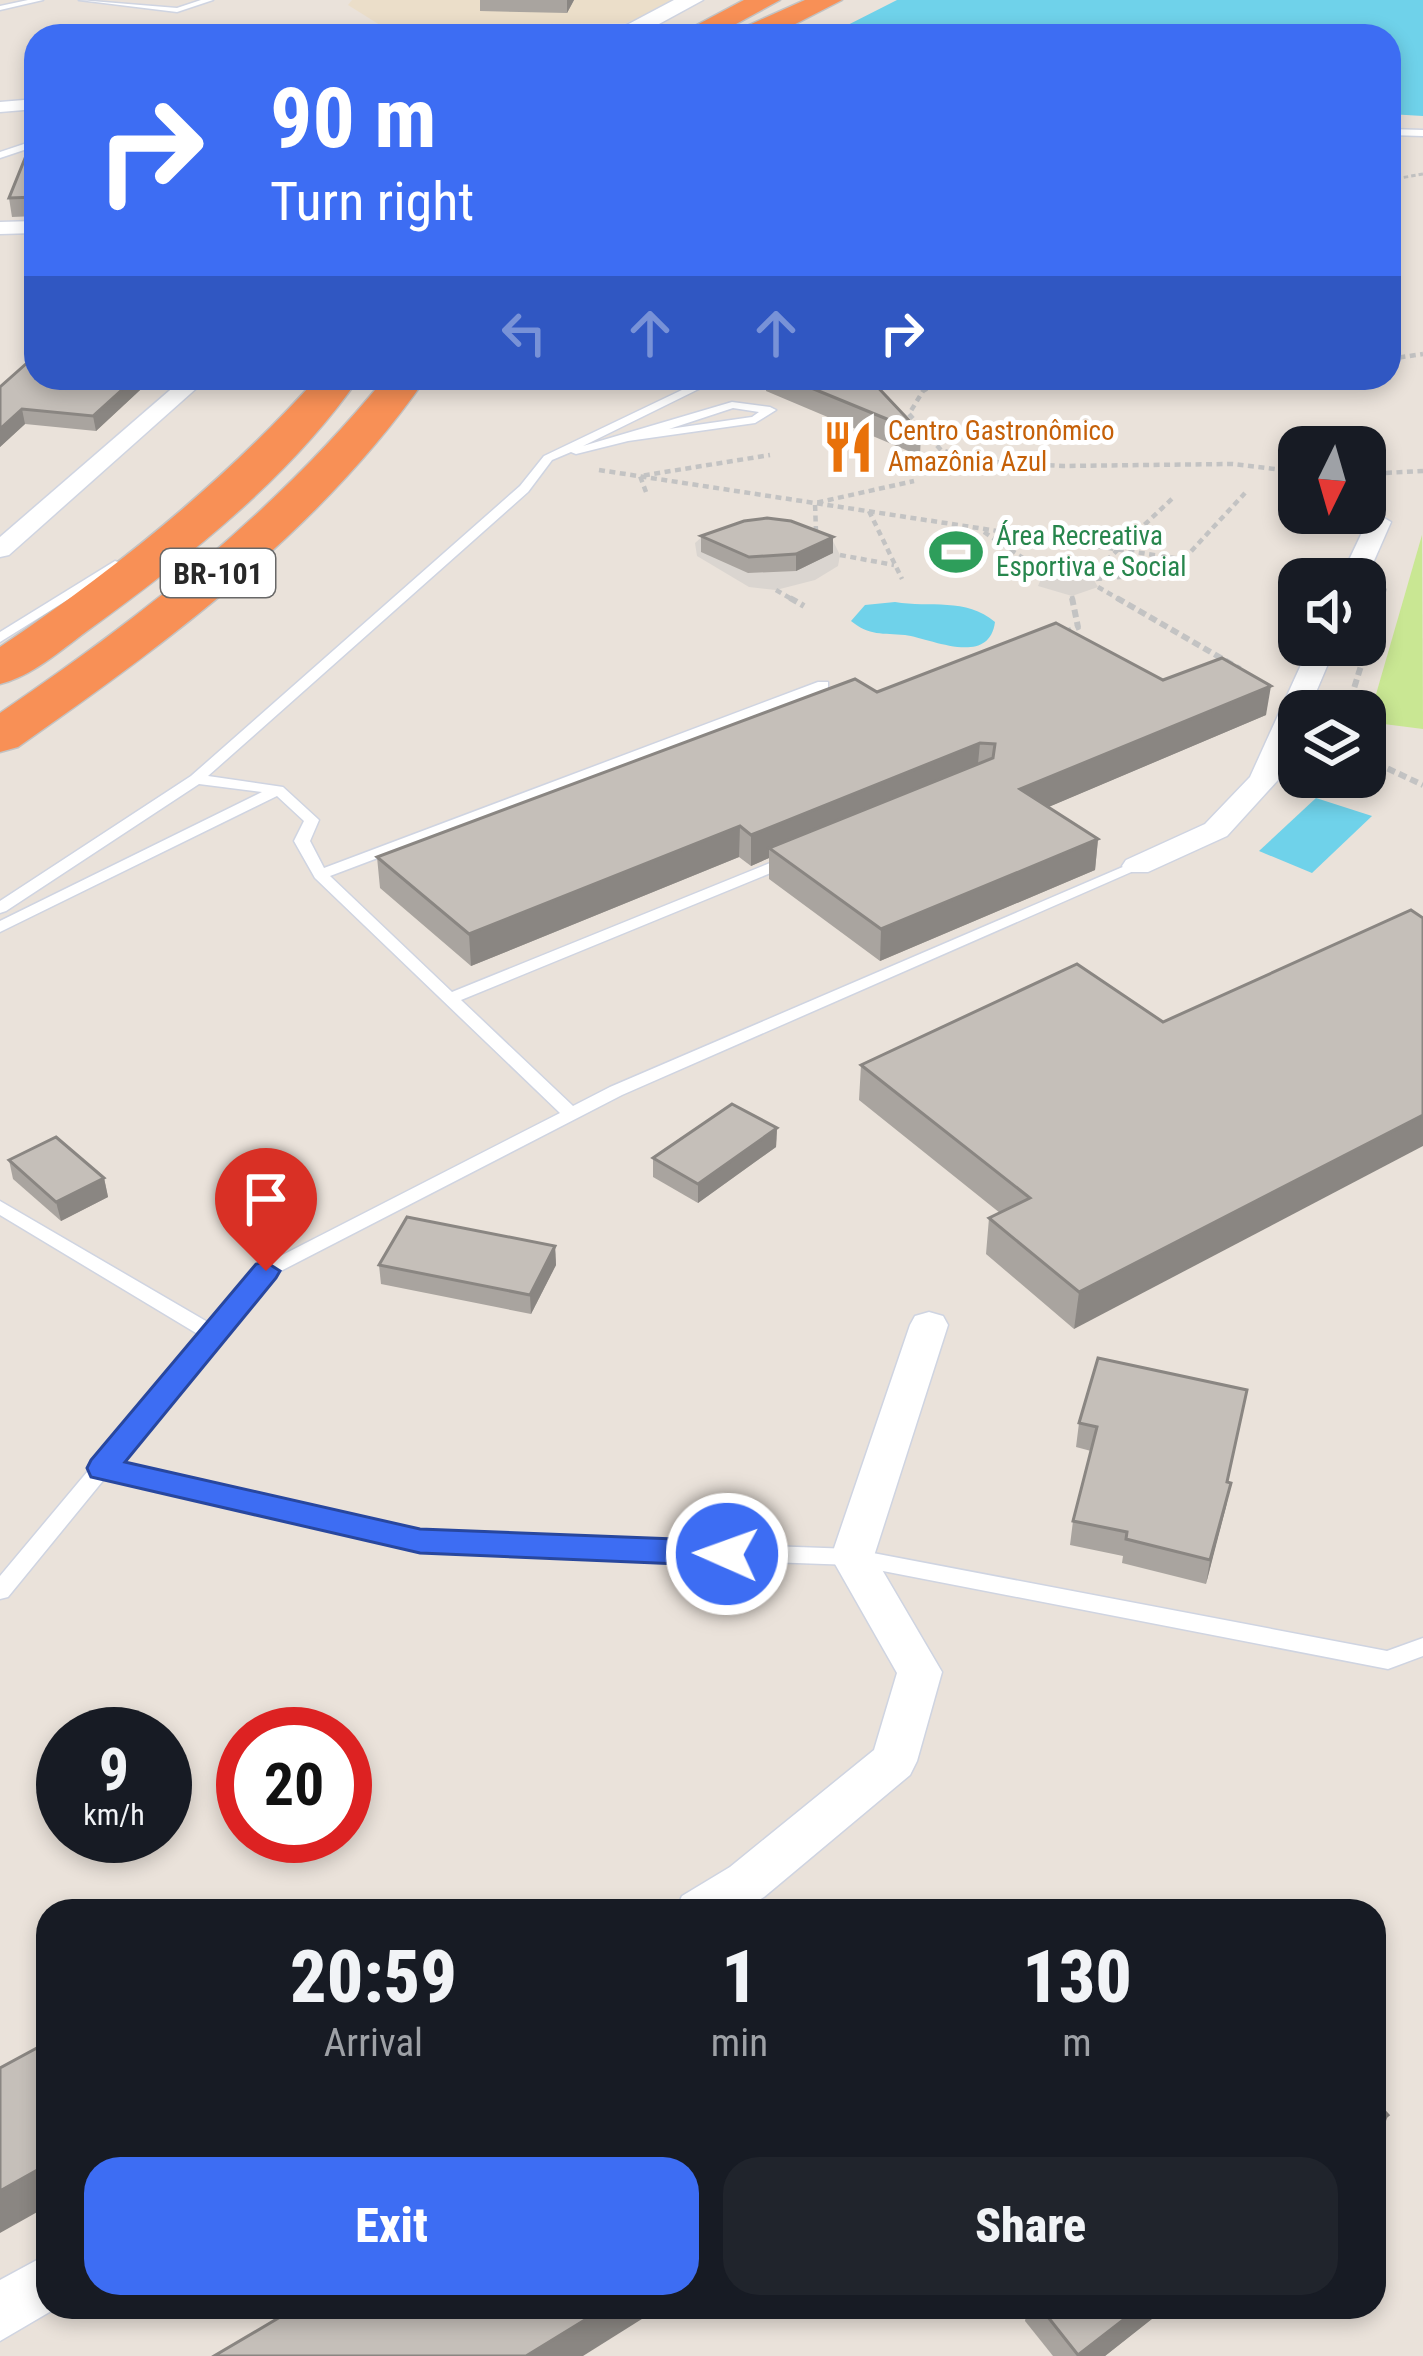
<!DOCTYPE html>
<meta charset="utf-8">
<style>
:root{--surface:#171b24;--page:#20242c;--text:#f1f3f6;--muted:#9ea1a6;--accent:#3d6df3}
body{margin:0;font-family:"Roboto Condensed",sans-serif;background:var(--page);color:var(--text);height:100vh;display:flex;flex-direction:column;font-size:45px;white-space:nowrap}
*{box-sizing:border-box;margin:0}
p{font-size:39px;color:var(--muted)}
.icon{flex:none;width:66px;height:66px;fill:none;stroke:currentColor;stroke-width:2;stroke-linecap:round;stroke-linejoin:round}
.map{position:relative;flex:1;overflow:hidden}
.sheet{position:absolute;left:36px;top:1899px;width:1350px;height:420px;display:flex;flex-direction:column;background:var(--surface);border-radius:36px;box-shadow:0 6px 18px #0003}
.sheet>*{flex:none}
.banner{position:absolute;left:24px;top:24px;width:1377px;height:366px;border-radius:36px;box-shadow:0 6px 18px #0003;background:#3d6df3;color:#fff;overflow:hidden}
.needle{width:78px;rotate:185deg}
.buttons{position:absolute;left:1278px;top:426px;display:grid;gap:24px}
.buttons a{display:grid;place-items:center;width:108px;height:108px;border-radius:24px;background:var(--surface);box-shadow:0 6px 18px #0003;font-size:60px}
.speed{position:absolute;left:36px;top:1707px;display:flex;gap:24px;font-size:60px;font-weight:700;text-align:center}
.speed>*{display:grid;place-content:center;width:156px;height:156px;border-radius:50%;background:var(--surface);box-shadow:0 6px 18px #0003;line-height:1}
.speed small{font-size:30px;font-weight:400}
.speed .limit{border:18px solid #d22;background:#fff;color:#111}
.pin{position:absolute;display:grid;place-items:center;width:102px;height:102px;color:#fff;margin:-123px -51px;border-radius:50% 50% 50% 0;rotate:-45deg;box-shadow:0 0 12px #0007}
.pin .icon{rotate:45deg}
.me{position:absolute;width:132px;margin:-66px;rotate:272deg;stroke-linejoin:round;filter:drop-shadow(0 0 9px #0008)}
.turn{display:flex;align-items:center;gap:42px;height:252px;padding:0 48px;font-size:54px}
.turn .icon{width:156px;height:156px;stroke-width:2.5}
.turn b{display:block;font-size:84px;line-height:102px}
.lanes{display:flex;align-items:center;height:114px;padding:0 48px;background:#0003;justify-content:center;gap:60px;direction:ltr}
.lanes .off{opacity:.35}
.eta{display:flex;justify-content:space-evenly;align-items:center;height:204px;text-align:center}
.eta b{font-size:72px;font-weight:800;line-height:84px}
.primary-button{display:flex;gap:24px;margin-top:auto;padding:24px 48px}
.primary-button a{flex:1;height:138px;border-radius:36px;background:var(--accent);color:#fff;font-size:48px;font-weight:800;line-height:138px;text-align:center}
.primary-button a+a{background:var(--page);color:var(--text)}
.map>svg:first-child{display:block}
.education{fill:#ebdec9}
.pitch{fill:#c9e793}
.plaza{fill:#dad5d0}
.water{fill:#6fd2ea}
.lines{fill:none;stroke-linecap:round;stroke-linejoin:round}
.lane-casing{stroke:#cfd4e1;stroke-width:3}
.street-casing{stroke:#cfd4e1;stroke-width:3}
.secondary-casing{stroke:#cfd4e1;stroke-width:3}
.highway-casing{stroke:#c3c3c3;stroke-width:3}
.path-far2{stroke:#c3c3c3;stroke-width:3;stroke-dasharray:4.5 3;stroke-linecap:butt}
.path-far1{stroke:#c3c3c3;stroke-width:4.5;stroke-dasharray:6 4.5;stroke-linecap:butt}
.path{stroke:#c3c3c3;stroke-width:6;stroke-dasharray:8 4.5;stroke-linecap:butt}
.lane{fill:#fff;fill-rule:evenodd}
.street{fill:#fff;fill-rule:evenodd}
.secondary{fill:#fff;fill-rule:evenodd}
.highway{fill:#f89056;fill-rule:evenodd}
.wall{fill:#a9a49f}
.shaded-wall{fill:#8a8682}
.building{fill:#c5bfb9;stroke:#8a8682;stroke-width:3}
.route{fill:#3d6df3;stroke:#28479e;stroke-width:3}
.labels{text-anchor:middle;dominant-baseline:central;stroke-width:10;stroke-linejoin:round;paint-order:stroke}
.far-food-label{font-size:27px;fill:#c56008;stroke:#fff;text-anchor:start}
.far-leisure-label{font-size:27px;fill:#27864d;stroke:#fff;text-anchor:start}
.shield{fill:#fff;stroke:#686868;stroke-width:3}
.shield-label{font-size:30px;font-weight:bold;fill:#282828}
</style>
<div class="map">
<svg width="1423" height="2356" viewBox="0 0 1423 2356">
<rect width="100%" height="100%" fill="#eae2da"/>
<!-- education -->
<polygon class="education" points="352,0 682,0 626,23 380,25 348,5"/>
<!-- pitch -->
<polygon class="pitch" points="1422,535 1423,729 1368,722"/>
<!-- plaza -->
<g class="plaza">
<polygon points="755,521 833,541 840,555 838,566 815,580 776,590 749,587 697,556 695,543 705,534"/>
<polygon points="1062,569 1091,575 1098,587 1072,596 1038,586 1044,572"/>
</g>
<!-- water -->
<g class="water">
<polygon points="897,0 1423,0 1423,116 1389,114 1389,36 826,36"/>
<path d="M 895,602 C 930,608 966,597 995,622 C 989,668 930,638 905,635 C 883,633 869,636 851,621 L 865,605 Z"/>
<polygon points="1316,798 1372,816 1312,873 1259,851"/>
</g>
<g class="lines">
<!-- lane casing -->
<g class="lane-casing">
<g id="lane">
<polygon points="28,0 43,0 0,10 0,6"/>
<polygon points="79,0 177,8 201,0 213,0 177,12"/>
<polygon points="1389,129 1423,130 1423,136 1389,135"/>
<polygon points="36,140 36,146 0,158 0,152"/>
<path d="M 707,378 L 721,378 L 583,446 L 732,402 L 770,407 L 776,410 L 755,423 L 628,441 L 576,454 L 571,452 L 552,460 L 528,492 L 208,776 L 283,787 L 319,820 L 310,841 L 324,868 L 818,682 L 828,682 L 828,688 L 330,876 L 452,992 L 785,857 L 795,857 L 795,863 L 461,1000 L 573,1106 L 610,1087 L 1132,863 L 1137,861 L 1145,866 L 622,1095 L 273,1275 L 117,1465 L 420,1533 L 852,1549 L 1387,1651 L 1423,1638 L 1423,1656 L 1388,1669 L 852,1565 L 420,1549 L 106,1477 L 8,1597 L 0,1599 L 0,1576 L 201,1336 L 0,1215 L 0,1201 L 211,1324 L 259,1267 L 560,1113 L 315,878 L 294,841 L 304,821 L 277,796 L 0,932 L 0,921 L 262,792 L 199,784 L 6,911 L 0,913 L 0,901 L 191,776 L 520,486 L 544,456 ZM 733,408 L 759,412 L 752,417 L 669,429 Z"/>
<polygon points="115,561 125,564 0,642 0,632"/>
</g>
</g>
<!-- street casing -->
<g class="street-casing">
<g id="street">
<polygon points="36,99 36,109 0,112 0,102"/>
<polygon points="36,221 36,233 0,234 0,222"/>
<polygon points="184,378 208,378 9,555 0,557 0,537"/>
<polygon points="1379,515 1391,522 1366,579 1340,579 1367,522"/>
<polygon points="1310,645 1336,645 1308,711 1299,711 1299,731 1278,780 1227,836 1148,872 1126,872 1122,866 1126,860 1205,824 1250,777"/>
<polygon points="929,1312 943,1316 948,1325 874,1556 942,1672 917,1761 910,1775 764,1897 741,1911 675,1911 682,1896 730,1867 874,1750 897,1673 831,1557 910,1325 915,1316"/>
<polygon points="48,2254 48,2307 58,2307 0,2341 0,2280"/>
</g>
</g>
<!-- secondary casing -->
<g class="secondary-casing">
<polygon id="secondary" points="674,0 703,0 637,36 606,36"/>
</g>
<!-- highway casing -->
<g class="highway-casing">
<g id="highway">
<polygon points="744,0 780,0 714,36 676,36"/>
<polygon points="805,0 842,0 772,36 733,36 738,30"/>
<path d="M 317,378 L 359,378 C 290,478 184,561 87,631 C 60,651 32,676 0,684 L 0,647 C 116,569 224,482 317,378 Z"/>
<path d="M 385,378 L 426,378 C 321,530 168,642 18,747 L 0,752 L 0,713 C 143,616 276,512 385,378 Z"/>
</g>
</g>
<!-- path-far2 -->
<polyline class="path-far2" points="1389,180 1423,174"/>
<!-- path-far1 -->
<g class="path-far1">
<polyline points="1389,359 1423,354"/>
<polyline points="945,378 923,391 909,414 941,450 977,461 1063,466 1233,464 1299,472"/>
<polyline points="599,470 1187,560"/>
<polyline points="1365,474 1423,471"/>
<polyline points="646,492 640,476 770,455"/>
<polyline points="869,511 902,579"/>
<polyline points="816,532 815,503 914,481"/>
<polyline points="984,532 1044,572"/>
<polyline points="840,555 894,565"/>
<polyline points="1091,575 1175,496"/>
<polyline points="1096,579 1171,573 1245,493"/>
<polyline points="1098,587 1122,601"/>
<polyline points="776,590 795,601"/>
<polyline points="1072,596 1073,601"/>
<polyline points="1381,601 1385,588"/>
</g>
<!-- path -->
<g class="path">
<polyline points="790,598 804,606"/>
<polyline points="1117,598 1240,669"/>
<polyline points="1064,633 1078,627 1072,598"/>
<polyline points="1347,711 1382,598"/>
<polyline points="1365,758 1423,785"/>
</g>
<!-- lane -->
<use href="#lane" class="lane"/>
<!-- street -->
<use href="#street" class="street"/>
<!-- secondary -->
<use href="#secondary" class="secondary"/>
<!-- highway -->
<use href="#highway" class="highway"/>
</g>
<!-- wall -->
<g class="wall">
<polygon points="480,0 574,0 567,13 480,11"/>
<polygon points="36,131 36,216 12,217 9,198"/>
<polygon points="36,378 153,378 96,431 25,424 0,447 0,387"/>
<polygon points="767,378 903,378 878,387 921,433 920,456 766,391"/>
<polygon points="701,536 833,553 796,571 748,573 701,552"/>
<polygon points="1163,680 1266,715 1048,807 1098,839 1095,870 880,961 769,879 769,858 751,866 739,857 471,966 380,888 377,857 877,692"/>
<polygon points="1163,1022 1074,1329 986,1254 989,1218 1000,1213 859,1100 861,1065"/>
<polygon points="777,1128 776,1147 698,1203 653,1177 653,1158"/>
<polygon points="9,1160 104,1178 108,1197 61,1221 13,1179"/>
<polygon points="555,1246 556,1265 531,1314 381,1284 379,1265"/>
<polygon points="1098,1358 1228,1482 1231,1483 1206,1584 1122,1563 1123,1556 1070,1545 1073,1521 1091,1451 1076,1447 1079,1423"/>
<polygon points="1028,2307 1167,2307 1105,2356 1053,2356 1025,2321"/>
</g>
<!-- shaded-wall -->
<g class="shaded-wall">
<polygon points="567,0 574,0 567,13"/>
<polygon points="135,378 153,378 96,431 93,416"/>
<polygon points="863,378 903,378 862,393"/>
<polygon points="22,409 25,424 0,447 0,429"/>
<polygon points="833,537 833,553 796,571 796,554"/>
<polygon points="1271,686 1266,715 1018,820 1020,789"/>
<polygon points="980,743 977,774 769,848 769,858 751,866 751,835"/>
<polygon points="740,826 739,857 471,966 469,934"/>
<polygon points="1098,839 1095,870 880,961 881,929"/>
<polygon points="1423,1115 1423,1146 1074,1329 1079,1292"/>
<polygon points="777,1128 776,1147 698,1203 698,1184"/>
<polygon points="104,1178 108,1197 61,1221 56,1202"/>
<polygon points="555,1246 556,1265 531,1314 530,1295"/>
<polygon points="1231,1483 1226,1507 1206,1584 1210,1560"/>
<polygon points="1388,2115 1379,2142 1374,2146 1374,2126"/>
<polygon points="48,2164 48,2206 0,2233 0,2191"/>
<polygon points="606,2307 661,2307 583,2356 526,2356"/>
<polygon points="1140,2307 1167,2307 1105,2356 1078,2356"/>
</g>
<!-- building -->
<g class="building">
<polygon points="36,131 36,197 9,198"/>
<polygon points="36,355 36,378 135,378 93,416 22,409 0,429 0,387"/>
<polygon points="787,378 869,378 921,433"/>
<polygon points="767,518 791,521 833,537 796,554 749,557 701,536 744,521"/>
<polygon points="1056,623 1163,680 1222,658 1271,686 1020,789 1098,839 881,929 769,848 993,758 995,744 980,743 751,835 740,826 469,934 377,857 855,679 877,692"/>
<polygon points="1411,910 1423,918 1423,1115 1079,1292 989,1218 1030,1198 861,1065 1077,964 1163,1022"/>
<polygon points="732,1104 777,1128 698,1184 653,1158"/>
<polygon points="56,1137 104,1178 56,1202 9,1160"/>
<polygon points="407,1217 555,1246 530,1295 379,1265"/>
<polygon points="1098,1358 1247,1390 1227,1482 1231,1483 1210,1560 1126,1539 1127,1532 1073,1521 1097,1427 1079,1423"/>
<polygon points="48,2042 48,2164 0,2191 0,2068"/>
<polygon points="1374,2100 1388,2115 1374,2126"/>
<polygon points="297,2307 606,2307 526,2356 214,2356"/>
<polygon points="1040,2307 1140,2307 1078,2355"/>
</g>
<!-- route -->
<polygon class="route" points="266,1262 280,1271 276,1278 125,1462 420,1529 727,1541 739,1545 743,1554 739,1562 727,1566 420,1553 91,1477 87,1468 91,1460 256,1264"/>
<!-- icons -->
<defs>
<g id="restaurant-bare" transform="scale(4.14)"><path d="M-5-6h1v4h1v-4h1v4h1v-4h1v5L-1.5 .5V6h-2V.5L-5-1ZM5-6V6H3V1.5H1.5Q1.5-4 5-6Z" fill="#e8710a" stroke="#fff" stroke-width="2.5" paint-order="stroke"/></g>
<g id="stadium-bare" transform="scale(4.14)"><path d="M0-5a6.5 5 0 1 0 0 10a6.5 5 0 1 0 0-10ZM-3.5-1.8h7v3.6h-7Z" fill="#2e9e5b" stroke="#fff" stroke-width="2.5" paint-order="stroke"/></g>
</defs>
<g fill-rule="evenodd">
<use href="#restaurant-bare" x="848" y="447"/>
<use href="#stadium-bare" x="956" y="552"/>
</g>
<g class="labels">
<!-- far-food labels -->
<g class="far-food-label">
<text x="888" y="431">Centro Gastronômico<tspan x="888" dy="31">Amazônia Azul</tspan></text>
</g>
<!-- far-leisure labels -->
<g class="far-leisure-label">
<text x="996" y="536">Área Recreativa<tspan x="996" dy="31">Esportiva e Social</tspan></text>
</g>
<!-- shield labels -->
<rect class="shield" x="161" y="549" width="114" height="48" rx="9"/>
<g class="shield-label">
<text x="218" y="573">BR-101</text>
</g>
</g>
</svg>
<div class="buttons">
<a><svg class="needle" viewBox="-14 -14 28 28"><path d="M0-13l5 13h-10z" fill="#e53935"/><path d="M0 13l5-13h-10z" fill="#9ea1a6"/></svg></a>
<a><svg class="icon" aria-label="sound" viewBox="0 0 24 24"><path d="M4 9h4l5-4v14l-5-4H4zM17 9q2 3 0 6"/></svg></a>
<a><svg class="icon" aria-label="layers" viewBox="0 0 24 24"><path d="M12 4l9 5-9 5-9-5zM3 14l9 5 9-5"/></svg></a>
</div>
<div class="speed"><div>9<small>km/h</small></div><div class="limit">20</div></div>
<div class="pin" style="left:266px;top:1271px;background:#d93025"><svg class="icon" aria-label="arrive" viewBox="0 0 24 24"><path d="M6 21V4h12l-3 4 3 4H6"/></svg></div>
<svg class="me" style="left:727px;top:1554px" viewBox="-20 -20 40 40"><circle r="17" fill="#3d6df3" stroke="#fff" stroke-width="3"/><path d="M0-11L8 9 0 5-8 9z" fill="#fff"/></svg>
<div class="banner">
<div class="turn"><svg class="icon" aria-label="right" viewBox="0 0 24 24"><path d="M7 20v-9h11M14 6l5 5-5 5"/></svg><div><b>90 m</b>Turn right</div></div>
<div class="lanes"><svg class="icon off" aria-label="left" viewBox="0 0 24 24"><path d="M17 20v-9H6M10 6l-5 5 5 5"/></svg><svg class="icon off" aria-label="ahead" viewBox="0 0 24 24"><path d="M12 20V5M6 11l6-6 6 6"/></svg><svg class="icon off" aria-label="ahead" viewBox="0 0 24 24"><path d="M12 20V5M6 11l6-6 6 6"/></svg><svg class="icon" aria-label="right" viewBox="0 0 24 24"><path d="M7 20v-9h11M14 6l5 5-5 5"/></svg></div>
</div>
<section class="sheet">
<div class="eta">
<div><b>20:59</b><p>Arrival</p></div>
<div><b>1</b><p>min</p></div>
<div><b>130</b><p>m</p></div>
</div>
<div class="primary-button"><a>Exit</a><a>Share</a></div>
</section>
</div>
